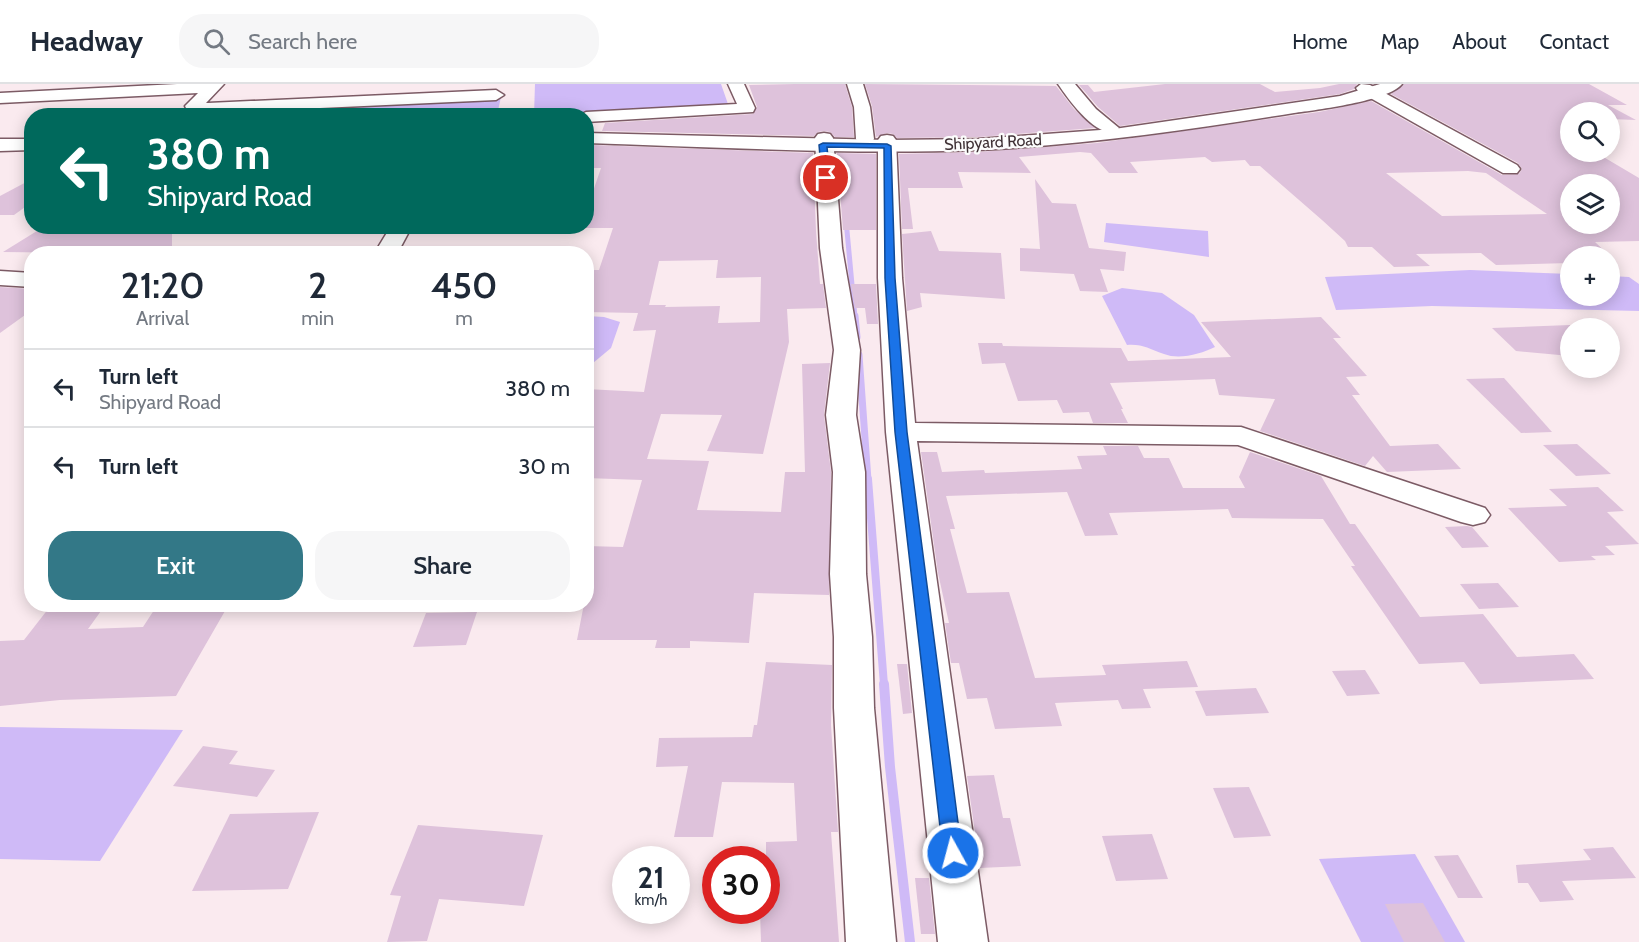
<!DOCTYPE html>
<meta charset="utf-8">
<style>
:root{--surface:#fff;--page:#f6f6f7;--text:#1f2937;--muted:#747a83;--line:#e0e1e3;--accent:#337887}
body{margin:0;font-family:Cabin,sans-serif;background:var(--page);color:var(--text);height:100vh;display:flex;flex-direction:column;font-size:22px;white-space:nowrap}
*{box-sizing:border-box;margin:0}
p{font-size:20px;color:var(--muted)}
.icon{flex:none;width:33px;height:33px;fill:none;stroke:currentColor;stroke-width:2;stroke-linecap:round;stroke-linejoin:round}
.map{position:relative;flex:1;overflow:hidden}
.details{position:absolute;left:24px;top:162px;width:570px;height:366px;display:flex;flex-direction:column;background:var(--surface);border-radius:24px;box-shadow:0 3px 15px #0003}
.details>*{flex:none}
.guide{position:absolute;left:24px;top:24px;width:570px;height:126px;border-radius:24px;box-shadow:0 3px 15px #0003;background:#00695c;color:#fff;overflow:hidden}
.buttons{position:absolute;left:1560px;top:18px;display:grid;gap:12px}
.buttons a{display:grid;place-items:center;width:60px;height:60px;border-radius:50%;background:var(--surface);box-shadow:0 3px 15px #0003;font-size:30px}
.speed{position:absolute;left:612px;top:762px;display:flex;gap:12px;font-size:30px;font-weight:700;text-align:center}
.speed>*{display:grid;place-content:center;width:78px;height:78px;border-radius:50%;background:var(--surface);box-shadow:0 3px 15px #0003;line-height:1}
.speed small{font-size:15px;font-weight:400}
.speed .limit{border:9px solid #d22;background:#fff;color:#111}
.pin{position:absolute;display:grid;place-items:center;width:51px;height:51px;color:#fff;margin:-26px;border:3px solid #fff;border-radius:50%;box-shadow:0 2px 6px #0007}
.me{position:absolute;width:66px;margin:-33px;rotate:353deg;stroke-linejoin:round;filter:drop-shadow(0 0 4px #0008)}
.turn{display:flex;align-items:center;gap:21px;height:126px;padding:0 24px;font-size:27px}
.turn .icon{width:78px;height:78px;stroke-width:2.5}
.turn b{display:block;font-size:42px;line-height:51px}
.eta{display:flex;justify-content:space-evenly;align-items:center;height:102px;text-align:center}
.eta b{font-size:36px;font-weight:600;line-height:42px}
.button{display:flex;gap:12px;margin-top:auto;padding:12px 24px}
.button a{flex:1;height:69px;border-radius:24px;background:var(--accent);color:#fff;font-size:24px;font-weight:600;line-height:69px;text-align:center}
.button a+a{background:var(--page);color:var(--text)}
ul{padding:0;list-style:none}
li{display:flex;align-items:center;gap:18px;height:78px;padding:0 24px;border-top:2px solid var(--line)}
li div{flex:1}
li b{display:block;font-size:22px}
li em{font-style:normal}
header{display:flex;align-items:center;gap:36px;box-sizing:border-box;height:84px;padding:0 30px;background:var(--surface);border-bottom:2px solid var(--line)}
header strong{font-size:28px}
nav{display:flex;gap:33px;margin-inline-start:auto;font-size:21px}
.search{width:420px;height:54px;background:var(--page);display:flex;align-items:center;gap:15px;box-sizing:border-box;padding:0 21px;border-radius:24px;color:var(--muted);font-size:22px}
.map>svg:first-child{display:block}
.water{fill:#cfbaf7}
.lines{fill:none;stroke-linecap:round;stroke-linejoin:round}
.stream-far3{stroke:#cfbaf7;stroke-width:5}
.stream-far2{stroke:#cfbaf7;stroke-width:7}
.stream-far1{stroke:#cfbaf7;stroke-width:8}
.stream{stroke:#cfbaf7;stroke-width:10}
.building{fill:#dec2db;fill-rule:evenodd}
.minor-casing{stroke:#7c5b65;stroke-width:3}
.major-casing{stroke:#7c5b65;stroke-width:3}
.minor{fill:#fff;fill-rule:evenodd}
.major{fill:#fff;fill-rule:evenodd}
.route{fill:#1a73e8;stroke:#114b97;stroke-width:1.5}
.labels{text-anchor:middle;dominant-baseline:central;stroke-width:4.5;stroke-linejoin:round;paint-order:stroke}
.far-street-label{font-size:16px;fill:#3f3135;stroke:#fcfcfc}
</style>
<header>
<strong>Headway</strong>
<div class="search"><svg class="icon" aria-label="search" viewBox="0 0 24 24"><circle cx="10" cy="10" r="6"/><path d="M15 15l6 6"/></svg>Search here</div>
<nav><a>Home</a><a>Map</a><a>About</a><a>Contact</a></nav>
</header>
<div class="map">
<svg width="1639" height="858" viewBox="0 0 1639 858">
<rect width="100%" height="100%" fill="#faeaef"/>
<!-- water -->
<g class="water">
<polygon points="535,0 721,0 728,20 534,31"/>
<polygon points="501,13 497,31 325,32 333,21"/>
<polygon points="317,23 310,31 192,32 195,28"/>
<polygon points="1106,139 1208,147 1209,173 1104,158"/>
<polygon points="1470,186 1570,190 1570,212 1610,212 1610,192 1629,193 1639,200 1639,227 1432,222 1336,226 1325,193"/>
<path d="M 1122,204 L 1162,209 L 1194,231 L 1215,263 C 1201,270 1179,276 1164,270 C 1148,265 1144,260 1127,261 L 1102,212 Z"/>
<polygon points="587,232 604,233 620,238 611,264 587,284"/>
<polygon points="0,643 183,646 100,777 0,775"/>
<polygon points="1415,770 1465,858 1361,858 1319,775"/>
</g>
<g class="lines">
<!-- stream-far3 -->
<polyline class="stream-far3" points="846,136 855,233"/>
<!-- stream-far2 -->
<g class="stream-far2">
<polyline points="855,232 857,253"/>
<polyline points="859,271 868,396"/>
</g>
<!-- stream-far1 -->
<polyline class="stream-far1" points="868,395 884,601"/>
<!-- stream -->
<polyline class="stream" points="884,600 890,683 910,858"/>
</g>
<!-- building -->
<g class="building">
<polygon points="795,0 845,0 852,23 854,53 835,53 830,48 824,47 818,48 814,52 602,47 605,39 753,30 757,23 749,1"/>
<polygon points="865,0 1056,2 1074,25 1095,44 978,53 897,54 893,50 887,49 876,53 872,22"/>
<polygon points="1165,0 1260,0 1275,8 1320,4 1339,0 1357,0 1354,5 1340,10 1120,42 1098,23 1079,1 1088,1 1094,8"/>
<path d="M 1404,0 L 1589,0 L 1627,21 L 1608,21 L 1636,36 L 1610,35 L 1610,28 L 1570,28 L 1570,53 L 1569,53 L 1570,68 L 1595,68 L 1639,94 L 1639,157 L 1595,158 L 1611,173 L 1570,172 L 1570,179 L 1496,181 L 1481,169 L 1416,170 L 1430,182 L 1394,183 L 1372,163 L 1348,163 L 1345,157 L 1322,136 L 1260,82 L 1250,82 L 1245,76 L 1212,78 L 1205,73 L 1130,78 L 1138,89 L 1109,89 L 1091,69 L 1080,68 L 1019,73 L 1031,89 L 958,88 L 963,104 L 908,104 L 913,145 L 902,145 L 899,70 L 978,68 L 1097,59 L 1319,28 L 1371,17 L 1502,91 L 1519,90 L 1522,85 L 1518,79 L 1391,10 ZM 1468,87 L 1486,89 L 1547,130 L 1442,132 L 1386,89 ZM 1570,100 L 1610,100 L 1610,140 L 1570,140 Z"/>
<path d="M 592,61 L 813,69 L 816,147 L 820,200 L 823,200 L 826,224 L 787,225 L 789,258 L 763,370 L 707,367 L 722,331 L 661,330 L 647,375 L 709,377 L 697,426 L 781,428 L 785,388 L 805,388 L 802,280 L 830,279 L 824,331 L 831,388 L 829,511 L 754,509 L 749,559 L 690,557 L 690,564 L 655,564 L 657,556 L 577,556 L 584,520 L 586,520 L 586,462 L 623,463 L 642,396 L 586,394 L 586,305 L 644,308 L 656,246 L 633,247 L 638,229 L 586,228 L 586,186 L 599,186 L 613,144 L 581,144 L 586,142 L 586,128 L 601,84 L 586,84 L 586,72 ZM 718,176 L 716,194 L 761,193 L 760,238 L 718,239 L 720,222 L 665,223 L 666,221 L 649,221 L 659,177 Z"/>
<polygon points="837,69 876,70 876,146 843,146"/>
<polygon points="32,95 32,118 14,131 0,131 0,112"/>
<polygon points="1035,95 1052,119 1076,120 1089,164 1126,168 1124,187 1100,185 1108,208 1080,207 1074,190 1020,187 1020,164 1040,165"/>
<polygon points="45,142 172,142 172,170 3,168"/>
<polygon points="931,147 939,167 1001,169 1005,215 920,209 922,223 907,227 902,150"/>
<polygon points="851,200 876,200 878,240 867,240 865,224 855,224"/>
<polygon points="0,203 32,205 32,226 0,249"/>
<polygon points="1321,233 1341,254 1333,254 1367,292 1346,293 1360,311 1352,311 1390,362 1438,360 1461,385 1387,388 1373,372 1365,382 1260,347 1275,315 1219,311 1215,295 1110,299 1123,325 1121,325 1128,339 1093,339 1089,328 1063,329 1057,316 1018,317 1005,279 982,280 978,259 1002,259 1003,262 1121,264 1128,277 1231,273 1201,238"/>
<polygon points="1570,241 1570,272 1516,267 1492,244"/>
<polygon points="1504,294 1552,348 1521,349 1466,295"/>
<polygon points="1577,360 1611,390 1576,392 1543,361"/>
<polygon points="1103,362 1138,362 1144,374 1169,374 1183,404 1245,404 1239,393 1250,368 1321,392 1350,440 1355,440 1420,533 1483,530 1517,573 1574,570 1594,595 1480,600 1464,578 1419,580 1351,482 1355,482 1323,435 1232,434 1228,425 1109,429 1118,451 1085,452 1067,408 946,412 955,445 950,445 967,509 1009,508 1035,594 1106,591 1102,581 1187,577 1198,603 1143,605 1151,624 1122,625 1118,616 1055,619 1062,642 995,645 987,614 967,615 959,579 951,579 945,539 949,539 938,489 921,368 937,368 942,388 984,386 985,389 1082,385 1077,372 1107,371"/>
<polygon points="1598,403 1624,427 1607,428 1639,460 1605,462 1615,471 1591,472 1596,476 1559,478 1508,424 1567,422 1549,405"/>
<polygon points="1467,442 1472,443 1489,463 1462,464 1445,443"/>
<polygon points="1498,499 1519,523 1479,525 1460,500"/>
<polygon points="52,520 106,520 88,545 143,543 158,520 229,520 176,612 60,616 0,622 0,557 24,556"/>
<polygon points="477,528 466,561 413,563 426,529"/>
<polygon points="766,578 832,581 831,641 838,748 831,748 839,858 761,858 760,826 766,826 766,758 797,757 794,699 722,698 713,753 674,753 688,682 656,683 659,654 752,653 754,641 757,641"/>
<polygon points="897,580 907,580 912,629 903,630"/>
<polygon points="1365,586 1380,610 1347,612 1332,587"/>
<polygon points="1256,604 1269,629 1206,632 1195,607"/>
<polygon points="203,662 238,667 229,680 275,686 257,713 173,702"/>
<polygon points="994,691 1003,734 1010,734 1021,782 980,784 967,692"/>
<polygon points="1249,703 1271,752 1234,754 1213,704"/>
<polygon points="319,728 288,805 192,807 230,730"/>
<polygon points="418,741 543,751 524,822 439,815 427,857 387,858 401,812 390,811"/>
<polygon points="1152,750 1168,795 1116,797 1102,752"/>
<polygon points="1613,763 1636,794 1562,797 1574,816 1540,818 1528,799 1518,799 1516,781 1591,776 1583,765"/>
<polygon points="1458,771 1483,814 1458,814 1434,772"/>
<polygon points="915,794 929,794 935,850 921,850"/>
<polygon points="1423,819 1445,858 1404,858 1385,820"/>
</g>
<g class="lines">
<!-- minor casing -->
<g class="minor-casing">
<g id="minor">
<polygon points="177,0 224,0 206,19 208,19 496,6 504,11 496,16 208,29 187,26 185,22 198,9 0,19 0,9"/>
<polygon points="728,0 744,0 755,24 753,28 586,38 586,32 578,32 586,28 737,20"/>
<polygon points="847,0 863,0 870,23 874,55 871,59 859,59 856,55 854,23"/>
<path d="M 1058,0 L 1075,0 L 1096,25 L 1119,44 L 1116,48 C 1095,53 1069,16 1058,0 Z"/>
<polygon points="1361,0 1370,1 1517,81 1520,85 1517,89 1503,89 1358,7 1356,4"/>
<polygon points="824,49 830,50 833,54 842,164 860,266 856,331 865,388 866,490 872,553 874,624 896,858 846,858 834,624 834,553 830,490 833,388 826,331 834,266 820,164 815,54 818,50"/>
<polygon points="887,51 893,52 896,56 902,194 915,339 1241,343 1485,424 1490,431 1485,438 1473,441 1461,438 1238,361 917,357 988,858 938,858 886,348 878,194 878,56 881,52"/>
<polygon points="391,142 412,142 397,170 374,170"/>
<polygon points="0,187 32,189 32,203 0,201"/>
</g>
</g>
<!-- major casing -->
<g class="major-casing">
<g id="major">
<path d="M 1380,0 L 1402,0 C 1389,17 1316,26 1294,29 C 1189,46 1084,61 978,66 C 848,71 717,63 586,59 L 586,49 L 887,56 L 978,55 L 1114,45 L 1340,12 Z"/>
<polygon points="0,55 32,55 32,66 0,67"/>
</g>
</g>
<!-- minor -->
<use href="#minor" class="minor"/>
<!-- major -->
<use href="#major" class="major"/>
</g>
<!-- route -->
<polygon class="route" points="823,59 887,60 891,62 895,194 907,348 962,769 959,775 953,777 946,775 943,769 895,348 885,194 884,64 827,63 830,94 826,97 822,94 819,61"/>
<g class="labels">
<!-- far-street labels -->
<g class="far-street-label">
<text transform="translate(993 58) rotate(-3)">Shipyard Road</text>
</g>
</g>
</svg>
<div class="buttons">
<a><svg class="icon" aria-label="search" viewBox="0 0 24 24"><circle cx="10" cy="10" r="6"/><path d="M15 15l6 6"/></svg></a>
<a><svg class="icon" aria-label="layers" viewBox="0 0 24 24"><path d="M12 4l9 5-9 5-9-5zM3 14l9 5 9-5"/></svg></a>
<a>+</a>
<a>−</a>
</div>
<div class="speed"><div>21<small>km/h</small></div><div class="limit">30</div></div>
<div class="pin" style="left:826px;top:94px;background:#d93025"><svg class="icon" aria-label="arrive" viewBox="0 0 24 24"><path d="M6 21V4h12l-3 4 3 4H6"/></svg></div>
<svg class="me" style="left:953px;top:769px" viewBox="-20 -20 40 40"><circle r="17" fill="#1a73e8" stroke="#fff" stroke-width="3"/><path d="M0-11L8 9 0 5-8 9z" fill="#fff"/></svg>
<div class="guide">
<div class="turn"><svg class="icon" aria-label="left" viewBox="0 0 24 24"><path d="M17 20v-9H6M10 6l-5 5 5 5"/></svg><div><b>380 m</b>Shipyard Road</div></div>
</div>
<section class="details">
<div class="eta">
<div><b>21:20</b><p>Arrival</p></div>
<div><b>2</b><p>min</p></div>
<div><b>450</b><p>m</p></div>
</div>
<ul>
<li><svg class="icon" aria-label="left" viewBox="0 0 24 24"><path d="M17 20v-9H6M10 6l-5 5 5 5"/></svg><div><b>Turn left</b><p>Shipyard Road</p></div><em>380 m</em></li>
<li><svg class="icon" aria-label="left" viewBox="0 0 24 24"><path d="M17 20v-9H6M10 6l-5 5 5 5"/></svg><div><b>Turn left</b></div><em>30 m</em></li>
</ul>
<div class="button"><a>Exit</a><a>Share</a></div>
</section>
</div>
